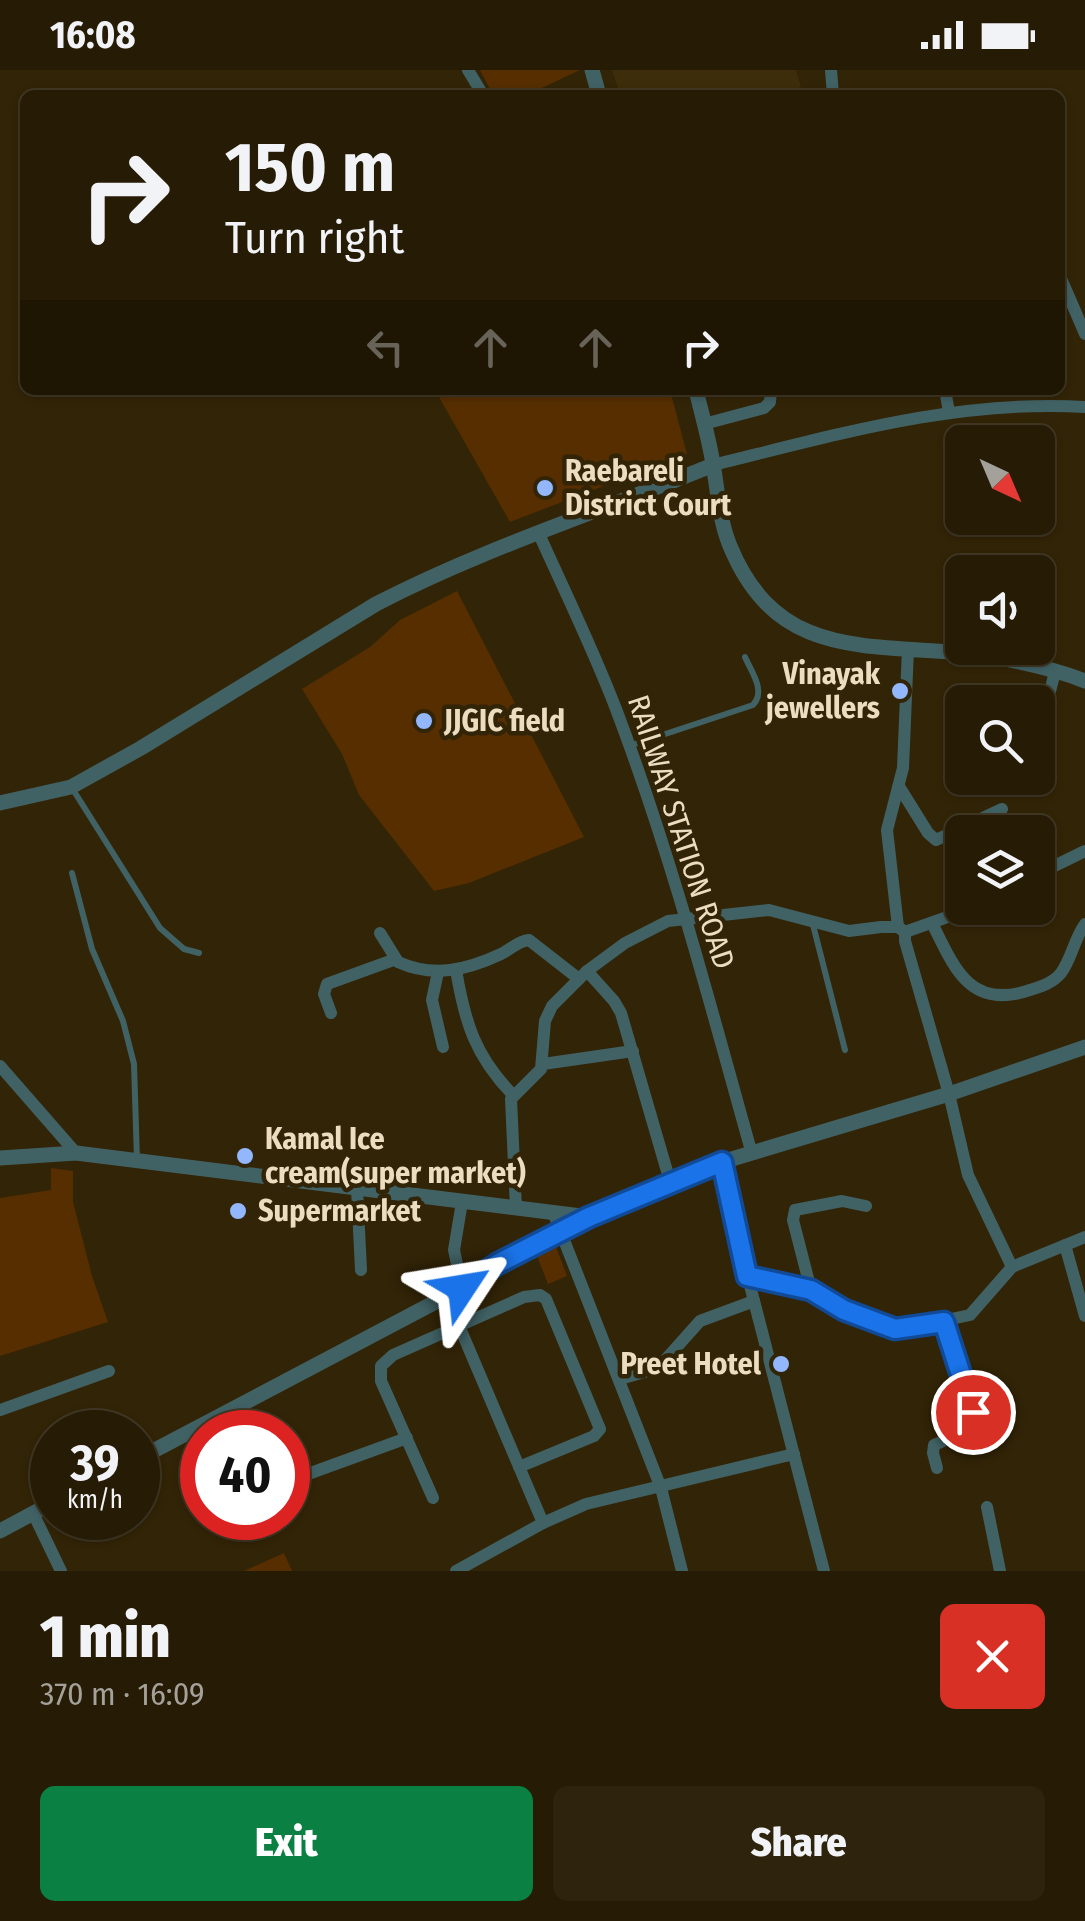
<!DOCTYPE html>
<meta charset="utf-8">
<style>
:root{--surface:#261b04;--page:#2e240e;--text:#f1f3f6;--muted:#a4a19a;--line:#423926;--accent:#0b8043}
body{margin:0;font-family:"Fira Sans Condensed",sans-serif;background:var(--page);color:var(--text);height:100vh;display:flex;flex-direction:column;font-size:38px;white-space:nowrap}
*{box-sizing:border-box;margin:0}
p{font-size:32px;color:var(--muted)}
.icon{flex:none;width:55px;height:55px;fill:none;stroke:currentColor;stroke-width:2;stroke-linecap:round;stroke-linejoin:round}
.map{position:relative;height:1501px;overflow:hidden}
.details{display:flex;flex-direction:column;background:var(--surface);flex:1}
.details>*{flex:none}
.top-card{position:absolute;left:20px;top:20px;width:1045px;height:305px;border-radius:15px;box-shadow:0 2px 8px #0004,0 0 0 2px var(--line);background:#261b04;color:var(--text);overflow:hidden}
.needle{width:65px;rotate:136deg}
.controls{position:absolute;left:945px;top:355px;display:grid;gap:20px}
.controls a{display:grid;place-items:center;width:110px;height:110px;border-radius:15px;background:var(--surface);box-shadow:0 2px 8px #0004,0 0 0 2px var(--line);font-size:50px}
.speed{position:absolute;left:30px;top:1340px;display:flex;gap:20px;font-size:50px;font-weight:700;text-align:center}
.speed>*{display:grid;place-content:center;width:130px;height:130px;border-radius:50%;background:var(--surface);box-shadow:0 2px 8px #0004,0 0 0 2px var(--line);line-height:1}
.speed small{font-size:25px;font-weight:400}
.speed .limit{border:15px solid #d22;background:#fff;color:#111}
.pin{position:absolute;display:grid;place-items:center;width:85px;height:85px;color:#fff;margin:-42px;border:5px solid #fff;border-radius:50%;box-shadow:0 2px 10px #0007}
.me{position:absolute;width:110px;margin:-55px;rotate:57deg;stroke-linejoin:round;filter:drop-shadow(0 0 8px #0008)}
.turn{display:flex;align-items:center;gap:35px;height:210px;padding:0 40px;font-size:45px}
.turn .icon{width:130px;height:130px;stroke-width:2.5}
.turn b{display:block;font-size:70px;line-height:85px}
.lanes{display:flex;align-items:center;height:95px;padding:0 40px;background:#0003;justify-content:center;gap:50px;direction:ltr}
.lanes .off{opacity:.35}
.round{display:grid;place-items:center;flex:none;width:105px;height:105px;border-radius:15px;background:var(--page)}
.headline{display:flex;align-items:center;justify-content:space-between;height:170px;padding:0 40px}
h1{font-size:60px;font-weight:800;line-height:75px}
.button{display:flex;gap:20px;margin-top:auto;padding:20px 40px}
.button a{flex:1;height:115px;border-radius:15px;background:var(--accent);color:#fff;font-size:40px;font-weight:800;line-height:115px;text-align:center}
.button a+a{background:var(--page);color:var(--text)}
.status{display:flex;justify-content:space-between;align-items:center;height:70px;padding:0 50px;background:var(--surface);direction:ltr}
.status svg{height:28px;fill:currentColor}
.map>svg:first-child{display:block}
.built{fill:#3d2d0a}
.building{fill:#562e00}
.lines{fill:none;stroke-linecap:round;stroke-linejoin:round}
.service{stroke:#416265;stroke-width:6}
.minor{stroke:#416265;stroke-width:12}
.tertiary{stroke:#416265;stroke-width:15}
.route-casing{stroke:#114b97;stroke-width:25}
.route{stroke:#1a73e8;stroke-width:18}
.poi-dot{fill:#93b7fd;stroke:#322406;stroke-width:4}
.labels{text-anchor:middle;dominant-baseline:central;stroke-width:9;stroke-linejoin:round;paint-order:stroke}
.poi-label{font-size:30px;font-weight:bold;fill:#ecddc1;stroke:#322406;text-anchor:start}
.street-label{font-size:30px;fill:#ecddc1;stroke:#322406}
</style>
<div class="status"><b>16:08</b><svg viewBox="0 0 49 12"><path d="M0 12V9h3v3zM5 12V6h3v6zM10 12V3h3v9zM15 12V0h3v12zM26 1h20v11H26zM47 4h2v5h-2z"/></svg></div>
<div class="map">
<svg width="1085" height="1501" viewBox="0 0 1085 1501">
<rect width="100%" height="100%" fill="#322406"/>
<!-- built -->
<polygon class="built" points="612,0 796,0 801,17 779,25 620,25"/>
<!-- building -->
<g class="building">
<polygon points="480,0 580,0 527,25 493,25"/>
<polygon points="435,320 670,320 687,384 510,452"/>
<polygon points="457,521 584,767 469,813 434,821 359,725 342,684 302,619 370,577 400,550"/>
<polygon points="51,1098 73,1101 73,1132 92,1206 108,1252 0,1286 0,1128 51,1120"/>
<polygon points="556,1177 567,1206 548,1214 537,1186"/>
<polygon points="284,1483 292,1501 244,1501"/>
</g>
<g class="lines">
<!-- service -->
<g class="service">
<path d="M 629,676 L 753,635 C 766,621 752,603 745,587"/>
<polyline points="72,718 160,858 184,879 199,883"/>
<polyline points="72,803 92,879 123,951 134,994 137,1090"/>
<polyline points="812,851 845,980"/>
</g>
<!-- minor -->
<g class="minor">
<polyline points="468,0 483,25"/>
<polyline points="831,0 833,25"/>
<polyline points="1060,206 1085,264"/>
<polyline points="945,320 949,342"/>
<polyline points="704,354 764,338 770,332 771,320"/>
<path d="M 713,395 C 836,365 958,329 1085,337"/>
<path d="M 539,464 C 565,522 593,579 616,639 C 671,784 710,934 752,1084"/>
<polyline points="1044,714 1042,652 1055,602"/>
<polyline points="900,718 928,763 936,770 1002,739"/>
<polyline points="1038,804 1085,781"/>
<polyline points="973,838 905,862 905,871 949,1024 968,1105 1012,1197"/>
<path d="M 932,853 C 954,897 969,939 1027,921 C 1039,917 1052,914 1061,903 C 1072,888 1074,869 1085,854"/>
<polyline points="898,857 887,760 903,698 908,579"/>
<path d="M 380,863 L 398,892 C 433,908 467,900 501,884 C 511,879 518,871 529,870 L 579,909"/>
<path d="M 456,900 C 465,953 475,986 513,1025"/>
<polyline points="587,901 614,931 621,943 671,1115"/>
<polyline points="438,902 432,930 443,977"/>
<polyline points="331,943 324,924 327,914 396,889"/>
<polyline points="543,994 633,981"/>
<polyline points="0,996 76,1083"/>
<polyline points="721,1092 732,1146 824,1501"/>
<polyline points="357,1119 361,1200"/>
<polyline points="462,1132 454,1180 462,1218"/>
<polyline points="516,1138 511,1029 541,999 545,951 552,936 587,901 625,873 668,851 769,840 849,861 881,857 898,857 905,862"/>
<polyline points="553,1142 661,1418 682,1501"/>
<polyline points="1065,1175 1085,1246"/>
<polyline points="747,1207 811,1220 844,1240 878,1254 904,1259 970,1245 1012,1197 1085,1167"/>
<polyline points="811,1220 793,1150 795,1140 842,1131 866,1136"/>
<polyline points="444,1227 460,1258 543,1453"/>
<polyline points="620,1309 658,1298 700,1251 754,1231"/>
<polyline points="0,1340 109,1301"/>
<polyline points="937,1398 933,1383 934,1375 964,1362 974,1351 944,1252"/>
<polyline points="297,1408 407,1368"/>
<polyline points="433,1428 381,1311 381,1296 393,1285 524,1227 540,1225 546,1229 600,1359 594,1366 519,1397"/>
<polyline points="987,1437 1000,1501"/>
<polyline points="33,1443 61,1501"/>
<polyline points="456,1501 543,1453 586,1434 794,1384"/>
</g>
<!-- tertiary -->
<g class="tertiary">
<polyline points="592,0 599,25"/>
<path d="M 696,320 C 702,345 709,369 713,394 C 718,422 719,449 730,476 C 774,582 853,575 952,582 C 989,584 1050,597 1085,611"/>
<path d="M 0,733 L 71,717 L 141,678 L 376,534 C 484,478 601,441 713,395"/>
<polyline points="0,1088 76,1083 589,1147 671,1115 705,1097 949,1024 1085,977"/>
<polyline points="138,1389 462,1218 497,1194 589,1147"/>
<polyline points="0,1461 52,1433"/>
</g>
</g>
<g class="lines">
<!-- route casing -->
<g class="route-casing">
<polyline id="route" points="462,1218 497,1194 589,1147 722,1092 747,1206 811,1220 844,1240 895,1259 944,1252 973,1342"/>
</g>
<!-- route -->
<use href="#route" class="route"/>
</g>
<!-- markers -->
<g class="poi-dot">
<circle cx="545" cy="418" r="10"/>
<circle cx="900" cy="621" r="10"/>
<circle cx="424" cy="651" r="10"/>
<circle cx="245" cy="1086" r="10"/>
<circle cx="238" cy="1141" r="10"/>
<circle cx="781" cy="1294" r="10"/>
</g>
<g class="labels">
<!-- poi labels -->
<g class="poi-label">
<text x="565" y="401">Raebareli<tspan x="565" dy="34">District Court</tspan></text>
<text x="880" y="604" text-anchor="end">Vinayak<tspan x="880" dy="34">jewellers</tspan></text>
<text x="444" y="651">JJGIC field</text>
<text x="265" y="1069">Kamal Ice<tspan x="265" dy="34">cream(super market)</tspan></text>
<text x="258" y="1141">Supermarket</text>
<text x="761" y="1294" text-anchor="end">Preet Hotel</text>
</g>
<!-- street labels -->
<g class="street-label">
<text transform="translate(681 762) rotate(72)">RAILWAY STATION ROAD</text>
</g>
</g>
</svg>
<div class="controls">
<a><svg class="needle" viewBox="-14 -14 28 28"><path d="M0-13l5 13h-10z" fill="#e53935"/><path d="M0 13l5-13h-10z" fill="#a4a19a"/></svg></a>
<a><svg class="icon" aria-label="sound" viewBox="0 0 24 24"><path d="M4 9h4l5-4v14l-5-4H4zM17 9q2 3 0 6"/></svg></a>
<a><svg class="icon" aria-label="search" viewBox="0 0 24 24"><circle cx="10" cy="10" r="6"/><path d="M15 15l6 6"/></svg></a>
<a><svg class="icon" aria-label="layers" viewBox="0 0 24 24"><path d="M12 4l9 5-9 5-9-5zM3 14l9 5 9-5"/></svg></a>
</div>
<div class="speed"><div>39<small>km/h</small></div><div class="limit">40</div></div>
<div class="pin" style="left:973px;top:1342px;background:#d93025"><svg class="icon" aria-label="arrive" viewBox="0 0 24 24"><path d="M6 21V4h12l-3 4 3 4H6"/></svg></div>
<svg class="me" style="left:462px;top:1218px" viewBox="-20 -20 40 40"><path d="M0-17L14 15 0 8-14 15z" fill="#1a73e8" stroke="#fff" stroke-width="4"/></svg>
<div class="top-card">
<div class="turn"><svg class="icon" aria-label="right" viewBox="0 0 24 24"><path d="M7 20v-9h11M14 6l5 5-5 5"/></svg><div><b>150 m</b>Turn right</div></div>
<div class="lanes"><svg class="icon off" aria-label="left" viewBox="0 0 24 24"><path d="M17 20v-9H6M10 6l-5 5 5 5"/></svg><svg class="icon off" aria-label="ahead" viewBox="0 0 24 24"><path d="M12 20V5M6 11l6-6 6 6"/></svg><svg class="icon off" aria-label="ahead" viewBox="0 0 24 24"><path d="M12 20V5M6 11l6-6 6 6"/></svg><svg class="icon" aria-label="right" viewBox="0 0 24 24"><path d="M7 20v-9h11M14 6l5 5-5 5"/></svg></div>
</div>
</div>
<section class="details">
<div class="headline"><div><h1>1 min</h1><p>370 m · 16:09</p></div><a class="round" style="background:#d93025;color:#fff"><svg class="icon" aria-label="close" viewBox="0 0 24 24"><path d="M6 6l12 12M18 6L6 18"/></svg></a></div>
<div class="button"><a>Exit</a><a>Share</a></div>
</section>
